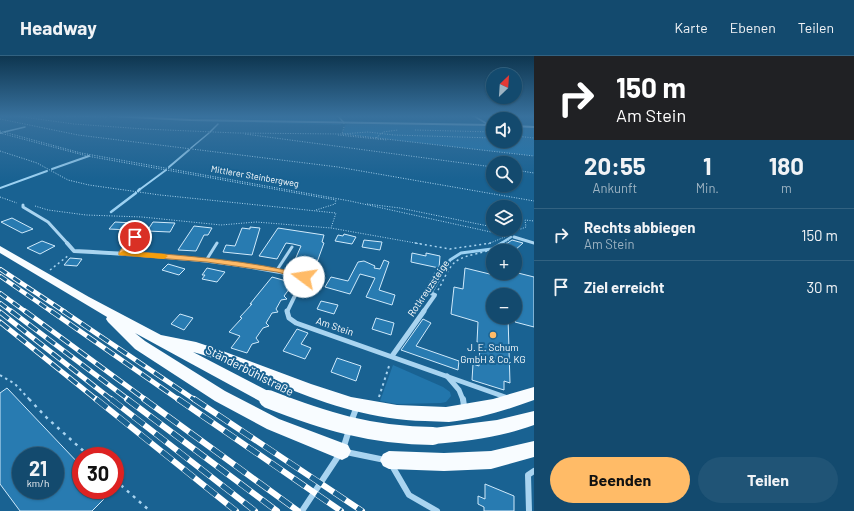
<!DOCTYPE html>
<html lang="de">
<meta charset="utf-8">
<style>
:root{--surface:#134a6e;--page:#205476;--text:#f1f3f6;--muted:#9db3c2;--line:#326281;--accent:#ffbb67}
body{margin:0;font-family:Barlow,sans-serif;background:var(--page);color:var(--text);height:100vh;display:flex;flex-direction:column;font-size:15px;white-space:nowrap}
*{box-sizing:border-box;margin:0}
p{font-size:13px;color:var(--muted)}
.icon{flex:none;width:22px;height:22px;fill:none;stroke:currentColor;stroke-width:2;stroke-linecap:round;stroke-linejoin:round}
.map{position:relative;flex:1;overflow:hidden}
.drawer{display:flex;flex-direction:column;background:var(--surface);width:320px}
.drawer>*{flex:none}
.banner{background:#202124;color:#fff;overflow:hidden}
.needle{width:26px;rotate:25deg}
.tools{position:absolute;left:486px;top:12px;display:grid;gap:8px}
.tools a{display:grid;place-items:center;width:36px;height:36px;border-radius:50%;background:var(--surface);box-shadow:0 1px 3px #0004,0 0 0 1px var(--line);font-size:20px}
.speed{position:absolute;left:12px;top:391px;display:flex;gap:8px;font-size:20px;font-weight:700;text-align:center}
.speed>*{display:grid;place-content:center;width:52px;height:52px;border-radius:50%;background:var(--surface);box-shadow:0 1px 3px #0004,0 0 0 1px var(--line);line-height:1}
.speed small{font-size:10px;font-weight:400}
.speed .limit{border:6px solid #d22;background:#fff;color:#111}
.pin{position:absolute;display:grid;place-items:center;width:34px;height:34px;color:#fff;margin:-17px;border:2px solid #fff;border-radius:50%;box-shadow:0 1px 4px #0007}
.me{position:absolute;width:44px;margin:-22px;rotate:284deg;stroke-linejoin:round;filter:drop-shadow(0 0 3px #0008)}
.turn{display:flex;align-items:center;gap:14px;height:84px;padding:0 16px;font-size:18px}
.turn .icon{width:52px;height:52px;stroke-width:2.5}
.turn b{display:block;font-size:28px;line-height:34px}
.eta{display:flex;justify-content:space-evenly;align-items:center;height:68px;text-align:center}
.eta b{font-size:24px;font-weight:700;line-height:28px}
.action{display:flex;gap:8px;margin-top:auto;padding:8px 16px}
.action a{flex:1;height:46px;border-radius:24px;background:var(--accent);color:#111;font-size:16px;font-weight:700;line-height:46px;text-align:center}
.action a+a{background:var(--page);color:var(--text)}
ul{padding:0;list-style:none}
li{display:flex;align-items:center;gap:12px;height:52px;padding:0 16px;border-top:1px solid var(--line)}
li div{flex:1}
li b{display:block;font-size:15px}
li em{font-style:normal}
header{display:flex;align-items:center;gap:24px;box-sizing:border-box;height:56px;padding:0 20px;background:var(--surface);border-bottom:1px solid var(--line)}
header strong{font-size:19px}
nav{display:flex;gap:22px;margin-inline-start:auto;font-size:14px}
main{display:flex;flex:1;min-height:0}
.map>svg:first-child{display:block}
.green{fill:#2276ac}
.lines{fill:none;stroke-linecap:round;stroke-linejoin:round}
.stream-far3{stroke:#9cd1f2;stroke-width:1.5}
.stream-far2{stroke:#9cd1f2;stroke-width:2}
.stream-far1{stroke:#9cd1f2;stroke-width:2.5}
.stream{stroke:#9cd1f2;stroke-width:3}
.building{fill:#287bb1;stroke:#d0eafb;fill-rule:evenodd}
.path-far3{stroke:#a9d4f0;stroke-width:1;stroke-dasharray:1 1.5;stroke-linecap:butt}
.path-far2{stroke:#a9d4f0;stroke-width:1.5;stroke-dasharray:2 3;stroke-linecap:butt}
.path-far1{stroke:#a9d4f0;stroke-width:2;stroke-dasharray:2.5 3.5;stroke-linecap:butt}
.path{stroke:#a9d4f0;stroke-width:2.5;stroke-dasharray:3 5;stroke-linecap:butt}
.service-far2{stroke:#a9d4f0;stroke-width:1.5}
.service-far1{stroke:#a9d4f0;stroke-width:2.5}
.service{stroke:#a9d4f0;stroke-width:3}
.minor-far4{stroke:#a9d4f0;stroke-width:2}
.minor-far3{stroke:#a9d4f0;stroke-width:3}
.minor-far2{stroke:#a9d4f0;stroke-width:4}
.minor-far1{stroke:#a9d4f0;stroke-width:5}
.minor{stroke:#a9d4f0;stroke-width:6}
.trunk{fill:#f8fcff;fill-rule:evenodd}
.rail-far2-casing{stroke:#fff;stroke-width:4.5}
.rail-far1-casing{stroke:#fff;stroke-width:5}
.rail-casing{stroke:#fff;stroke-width:6}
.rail-far2{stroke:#196292;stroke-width:3;stroke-dasharray:8;stroke-linecap:butt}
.rail-far1{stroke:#196292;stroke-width:3.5;stroke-dasharray:11;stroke-linecap:butt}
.rail{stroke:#196292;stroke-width:5;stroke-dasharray:14;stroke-linecap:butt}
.trunk-bridge-far1{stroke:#f8fcff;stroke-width:14}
.trunk-bridge{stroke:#f8fcff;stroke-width:18}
.route{fill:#ffbb67;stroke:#a67a43}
.slow{fill:#f59e0b}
.poi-dot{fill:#ffbb67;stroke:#196292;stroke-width:1.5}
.labels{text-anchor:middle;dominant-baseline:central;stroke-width:4;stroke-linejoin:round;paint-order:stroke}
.far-street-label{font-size:9px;fill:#fff;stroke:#196292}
.street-label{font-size:10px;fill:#fff;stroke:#196292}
.poi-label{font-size:10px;fill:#fff;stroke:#196292}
.near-street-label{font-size:12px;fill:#fff;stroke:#196292}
</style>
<header>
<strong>Headway</strong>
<nav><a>Karte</a><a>Ebenen</a><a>Teilen</a></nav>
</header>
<main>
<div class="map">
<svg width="534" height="455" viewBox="0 0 534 455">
<rect width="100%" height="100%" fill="#196292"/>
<!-- green -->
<g class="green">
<polygon points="80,60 191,64 341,68 341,69 184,65"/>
<polygon points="122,60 335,60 338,66"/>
<polygon points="350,67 493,70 493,85 515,85 515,70 534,71 534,100 343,78 345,69"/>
<polygon points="393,309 443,331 450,336 451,340 446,346 441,347 397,348 380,345"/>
</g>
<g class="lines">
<!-- stream-far3 -->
<g class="stream-far3">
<polyline points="4,76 25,71"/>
<polyline points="210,76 218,68"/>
<polyline points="0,77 2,77"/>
<polyline points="191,92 209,77"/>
</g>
<!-- stream-far2 -->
<g class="stream-far2">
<polyline points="169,111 189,94"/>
<polyline points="52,113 89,100"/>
<polyline points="0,132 47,115"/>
<polyline points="139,134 166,114"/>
</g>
<!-- stream-far1 -->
<g class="stream-far1">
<polyline points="138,135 140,133"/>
<polyline points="111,156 136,137"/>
<polyline points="500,188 511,181"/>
</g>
<!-- stream -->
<polyline class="stream" points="431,237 450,204 461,197 492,193 502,187"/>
</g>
<!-- building -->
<g class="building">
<polygon points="12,162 33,173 22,177 1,166"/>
<polygon points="115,166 134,167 129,174 109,173"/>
<polygon points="153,166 175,167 170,176 147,175"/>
<polygon points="194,170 212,172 208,179 204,179 196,195 178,194"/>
<polygon points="250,171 260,172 252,199 223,196 226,189 235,190 242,172 250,173"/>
<polygon points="278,172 324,179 322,186 324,187 316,209 294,206 301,190 293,188 286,187 277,203 259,200"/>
<polygon points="344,178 356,181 352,188 335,185 338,179 343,180"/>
<polygon points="364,184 382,186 380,194 362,191"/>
<polygon points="512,184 523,187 514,195 496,195"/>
<polygon points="42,185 55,190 40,198 27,192"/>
<polygon points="412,197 426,200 426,197 440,200 439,212 411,206"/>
<polygon points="70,202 82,203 77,210 64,209"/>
<polygon points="384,204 389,206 379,234 395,239 392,249 366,241 375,222 360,218 350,238 325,231 331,221 348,225 358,206 364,205 375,210 374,212 380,213"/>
<polygon points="168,208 185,213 179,219 162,214"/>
<polygon points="207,212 225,216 217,226 202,223 205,219 202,219"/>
<polygon points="465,212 506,222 506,217 518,217 534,221 534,271 515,266 515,239 493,239 493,261 508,261 510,327 504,325 504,334 472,324 473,308 479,310 480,287 477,286 478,266 451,258 454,231 463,233"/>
<polygon points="272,221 290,226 295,231 290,232 284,240 287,243 281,244 276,253 278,256 272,257 266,267 269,270 263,272 256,282 259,286 252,288 247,297 231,292 240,280 229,276 242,262 240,261 252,248 250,248"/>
<polygon points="321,245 338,249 334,258 317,253"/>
<polygon points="180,258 193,262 184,274 171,268"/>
<polygon points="376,262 394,267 391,279 372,273"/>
<polygon points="423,263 431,267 416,290 459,305 458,314 401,294"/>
<polygon points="297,273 308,277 301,288 311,292 305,303 283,295"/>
<polygon points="337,302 361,310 356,325 331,316"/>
<path d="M 7,332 L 81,410 L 81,434 L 104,434 L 108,439 L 92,455 L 20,455 L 0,428 L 0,337 ZM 21,400 L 55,400 L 55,434 L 21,434 Z"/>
<polygon points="485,428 514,440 514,455 484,455 484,451 478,448 478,440 485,443"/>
</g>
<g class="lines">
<!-- path-far3 -->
<g class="path-far3">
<polyline points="16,60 74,68 144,73 237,77 342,78 534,100"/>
<polyline points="65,60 106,61"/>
<polyline points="0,63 78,79 338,111 534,145"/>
<polyline points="344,71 342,78 368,76 394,79 493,82"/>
<polyline points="415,74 493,76"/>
<polyline points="0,75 81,97 350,145 509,180"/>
<polyline points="0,77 87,100 336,144"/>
<polyline points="245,78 493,111"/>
<polyline points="338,79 387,84"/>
<polyline points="515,80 534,82"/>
<polyline points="376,82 383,76 398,74"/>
<polyline points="0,95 37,107 68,124 89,129 160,139 336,157 331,172"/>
<polyline points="515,114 534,117"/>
<polyline points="0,141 17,147"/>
<polyline points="367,148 400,152 493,171"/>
<polyline points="35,150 48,154 86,159 142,161 221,169 256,166 331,172 421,188"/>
<polyline points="316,154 335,148 336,144"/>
<polyline points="513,173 521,173 526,171 525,164 534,165"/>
<polyline points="488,188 507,180"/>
<polyline points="504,188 509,184"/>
</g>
<!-- path-far2 -->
<g class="path-far2">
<polyline points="415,187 450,193 491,187"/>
<polyline points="50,214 69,199"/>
<path d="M 438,234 C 443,226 447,214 454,207 C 464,197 490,198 505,187"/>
</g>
<!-- path-far1 -->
<g class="path-far1">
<polyline points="0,319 15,328 30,344"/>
<polyline points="379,341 390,307"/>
</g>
<!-- path -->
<g class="path">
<polyline points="29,343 47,362 89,400"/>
<polyline points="115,424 150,455"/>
</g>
<!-- service-far2 -->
<g class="service-far2">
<polyline points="338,60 344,67"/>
<polyline points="474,60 489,69"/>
</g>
<!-- service-far1 -->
<polyline class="service-far1" points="130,188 135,181"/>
<!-- service -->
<g class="service">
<polyline points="122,198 131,187"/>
<polyline points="207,203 217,187"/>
<polyline points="277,214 292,191"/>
</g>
<!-- minor-far4 -->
<g class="minor-far4">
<polyline points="112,60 191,64 493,69"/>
<polyline points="515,70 534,71"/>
</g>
<!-- minor-far3 -->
<g class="minor-far3">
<polyline points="23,149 23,151 48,166 68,188"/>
<polyline points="514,181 534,187"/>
</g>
<!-- minor-far2 -->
<g class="minor-far2">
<path d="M 67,187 L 74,195 C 152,199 228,204 304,221 L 287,256"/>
<polyline points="423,256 435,239 426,235 436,218"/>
</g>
<!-- minor-far1 -->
<g class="minor-far1">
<polyline points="287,255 289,262 296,267 508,342"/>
<polyline points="392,300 424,255"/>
<polyline points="447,320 459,334 463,344"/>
</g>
<!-- minor -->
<g class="minor">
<polyline points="462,352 464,350 463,343"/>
<polyline points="351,366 357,350"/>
<polyline points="343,393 349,374"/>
<polyline points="346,396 385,404"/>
<polyline points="391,408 409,439 437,455"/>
<polyline points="302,455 339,399"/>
<polyline points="529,455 528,419 534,415"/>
</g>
<!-- trunk -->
<g class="trunk">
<path d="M 0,190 L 89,241 L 161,279 L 196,286 L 220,294 L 311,328 L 351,341 L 397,349 L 446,351 L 493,343 L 534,331 L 534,344 C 507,354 478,363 449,366 C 441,366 433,365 425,365 C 375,364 329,349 284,331 C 254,319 224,304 193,296 L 272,337 L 275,342 L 272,347 L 267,349 L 135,277 L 145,285 L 225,335 L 279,363 L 348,389 L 351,395 L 348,401 L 342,404 L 267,373 L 215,345 L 135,293 L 108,266 L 106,263 L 107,261 L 0,197 Z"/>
<path d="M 534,355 L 534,369 C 501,381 467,385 433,388 L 427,386 L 425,380 L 427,374 L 433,372 L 497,364 Z"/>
<polygon points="534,385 534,401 491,413 444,415 389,413 383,410 380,404 383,398 389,395 444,397 491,395"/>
</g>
<!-- rail-far2 casing -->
<g class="rail-far2-casing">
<g id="rail-far2">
<polyline points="0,213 65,256"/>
<polyline points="0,220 52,256"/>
<polyline points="0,237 26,256"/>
<polyline points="0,247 12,256"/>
</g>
</g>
<!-- rail-far1 casing -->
<g class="rail-far1-casing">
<g id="rail-far1">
<polyline points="11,255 129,344"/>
<polyline points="25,255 146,344"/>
<polyline points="51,255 179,344"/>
<polyline points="63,255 195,344"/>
<polyline points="0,256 112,344"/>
<polyline points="0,266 97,344"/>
</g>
</g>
<!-- rail casing -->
<g class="rail-casing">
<g id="rail">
<polyline points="96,343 236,455"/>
<polyline points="111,343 255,455"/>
<polyline points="127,343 277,455"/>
<polyline points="144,343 298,455"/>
<polyline points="178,343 341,455"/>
<polyline points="194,343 362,455"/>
</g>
</g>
<!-- rail-far2 -->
<use href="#rail-far2" class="rail-far2"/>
<!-- rail-far1 -->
<use href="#rail-far1" class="rail-far1"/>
<!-- rail -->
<use href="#rail" class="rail"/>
<!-- trunk-bridge-far1 -->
<polyline class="trunk-bridge-far1" points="267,342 271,344"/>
<!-- trunk-bridge -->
<path class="trunk-bridge" d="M 268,343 C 324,365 373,380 433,380"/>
</g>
<!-- sky -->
<linearGradient id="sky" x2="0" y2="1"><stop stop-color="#0e3650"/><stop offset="0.49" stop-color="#38719d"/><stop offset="1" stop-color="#38719d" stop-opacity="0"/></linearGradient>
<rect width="534" height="123" fill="url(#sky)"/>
<!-- route -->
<path class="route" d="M 135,178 L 139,181 L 127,195 C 188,200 248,204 307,219 L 308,221 L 304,223 L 277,216 L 207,206 L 119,199 L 119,196 L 132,179 Z"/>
<!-- slow -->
<polygon class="slow" points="123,195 164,198 168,200 164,203 120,199 118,198"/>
<!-- markers -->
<circle class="poi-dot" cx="493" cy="279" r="4"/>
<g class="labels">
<!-- far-street labels -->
<g class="far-street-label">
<text transform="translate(255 120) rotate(10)">Mittlerer Steinbergweg</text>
</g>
<!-- street labels -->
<g class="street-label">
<text transform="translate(428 232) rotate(-56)">Rotkreuzsteige</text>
<text transform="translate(335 270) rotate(19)">Am Stein</text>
</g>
<!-- poi labels -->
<g class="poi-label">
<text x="493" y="291">J. E. Schum<tspan x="493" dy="12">GmbH &amp; Co. KG</tspan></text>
</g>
<!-- near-street labels -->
<g class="near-street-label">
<text transform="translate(250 314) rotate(27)">Ständerbühlstraße</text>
</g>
</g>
</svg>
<div class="tools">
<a><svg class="needle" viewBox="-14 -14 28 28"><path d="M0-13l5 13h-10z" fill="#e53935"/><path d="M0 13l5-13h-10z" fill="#9db3c2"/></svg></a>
<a><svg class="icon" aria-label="sound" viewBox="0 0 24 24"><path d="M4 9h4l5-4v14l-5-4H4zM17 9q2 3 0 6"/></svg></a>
<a><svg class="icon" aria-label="search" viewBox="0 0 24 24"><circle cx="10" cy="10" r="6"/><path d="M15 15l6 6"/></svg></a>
<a><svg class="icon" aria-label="layers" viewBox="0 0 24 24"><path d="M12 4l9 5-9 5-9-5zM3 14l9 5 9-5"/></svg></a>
<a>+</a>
<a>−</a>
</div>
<div class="speed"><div>21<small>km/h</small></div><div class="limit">30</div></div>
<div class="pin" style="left:135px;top:181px;background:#d93025"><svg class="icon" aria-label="arrive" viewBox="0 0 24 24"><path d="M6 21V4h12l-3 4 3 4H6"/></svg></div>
<svg class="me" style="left:304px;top:221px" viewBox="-20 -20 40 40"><circle r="19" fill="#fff"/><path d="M0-13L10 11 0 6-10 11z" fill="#ffbb67"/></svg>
</div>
<section class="drawer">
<div class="banner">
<div class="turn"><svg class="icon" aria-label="right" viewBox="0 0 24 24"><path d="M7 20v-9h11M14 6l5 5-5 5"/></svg><div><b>150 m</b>Am Stein</div></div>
</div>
<div class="eta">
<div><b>20:55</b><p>Ankunft</p></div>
<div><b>1</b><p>Min.</p></div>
<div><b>180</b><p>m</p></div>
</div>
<ul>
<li><svg class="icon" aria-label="right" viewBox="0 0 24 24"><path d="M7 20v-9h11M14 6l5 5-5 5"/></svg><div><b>Rechts abbiegen</b><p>Am Stein</p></div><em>150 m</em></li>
<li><svg class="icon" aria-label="arrive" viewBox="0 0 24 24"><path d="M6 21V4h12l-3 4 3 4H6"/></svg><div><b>Ziel erreicht</b></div><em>30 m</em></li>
</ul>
<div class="action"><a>Beenden</a><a>Teilen</a></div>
</section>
</main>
